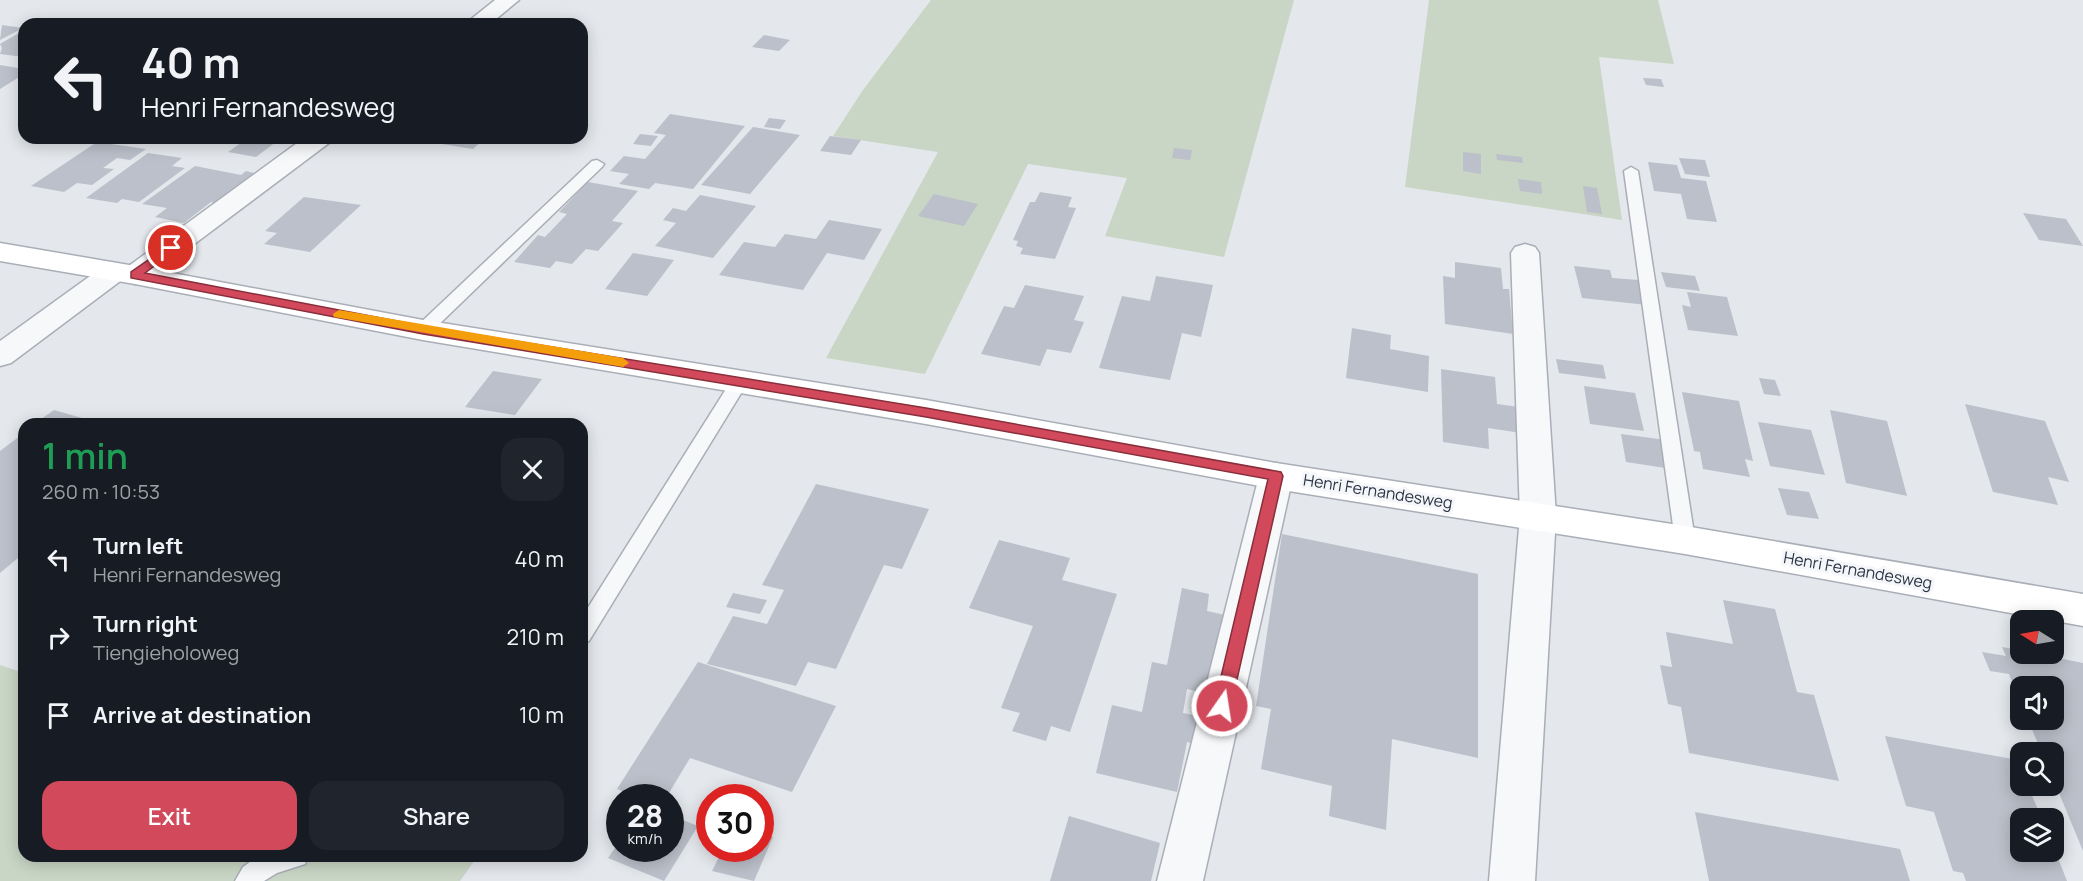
<!DOCTYPE html>
<meta charset="utf-8">
<style>
:root{--surface:#171b24;--page:#20242c;--text:#f1f3f6;--muted:#9ea1a6;--accent:#d1495b}
body{margin:0;font-family:Manrope,sans-serif;background:var(--page);color:var(--text);height:100vh;display:flex;flex-direction:column;font-size:22px;white-space:nowrap}
*{box-sizing:border-box;margin:0}
p{font-size:20px;color:var(--muted)}
.icon{flex:none;width:33px;height:33px;fill:none;stroke:currentColor;stroke-width:2;stroke-linecap:round;stroke-linejoin:round}
.map{position:relative;flex:1;overflow:hidden}
.panel{position:absolute;left:18px;top:418px;width:570px;height:444px;display:flex;flex-direction:column;background:var(--surface);border-radius:18px;box-shadow:0 3px 15px #0003}
.panel>*{flex:none}
.banner{position:absolute;left:18px;top:18px;width:570px;height:126px;border-radius:18px;box-shadow:0 3px 15px #0003;background:#171b24;color:var(--text);overflow:hidden}
.needle{width:39px;rotate:281deg}
.tools{position:absolute;left:2010px;top:610px;display:grid;gap:12px}
.tools a{display:grid;place-items:center;width:54px;height:54px;border-radius:12px;background:var(--surface);box-shadow:0 3px 15px #0003;font-size:30px}
.speed{position:absolute;left:606px;top:784px;display:flex;gap:12px;font-size:30px;font-weight:700;text-align:center}
.speed>*{display:grid;place-content:center;width:78px;height:78px;border-radius:50%;background:var(--surface);box-shadow:0 3px 15px #0003;line-height:1}
.speed small{font-size:15px;font-weight:400}
.speed .limit{border:9px solid #d22;background:#fff;color:#111}
.pin{position:absolute;display:grid;place-items:center;width:51px;height:51px;color:#fff;margin:-26px;border:3px solid #fff;border-radius:50%;box-shadow:0 2px 6px #0007}
.me{position:absolute;width:66px;margin:-33px;rotate:13deg;stroke-linejoin:round;filter:drop-shadow(0 0 4px #0008)}
.turn{display:flex;align-items:center;gap:21px;height:126px;padding:0 24px;font-size:27px}
.turn .icon{width:78px;height:78px;stroke-width:2.5}
.turn b{display:block;font-size:42px;line-height:51px}
.round{display:grid;place-items:center;flex:none;width:63px;height:63px;border-radius:18px;background:var(--page)}
.head{display:flex;align-items:center;justify-content:space-between;height:102px;padding:0 24px}
h1{font-size:36px;font-weight:600;line-height:45px;color:#1e9e55}
.cta{display:flex;gap:12px;margin-top:auto;padding:12px 24px}
.cta a{flex:1;height:69px;border-radius:18px;background:var(--accent);color:#fff;font-size:24px;font-weight:600;line-height:69px;text-align:center}
.cta a+a{background:var(--page);color:var(--text)}
ul{padding:0;list-style:none}
li{display:flex;align-items:center;gap:18px;height:78px;padding:0 24px}
li div{flex:1}
li b{display:block;font-size:22px}
li em{font-style:normal}
.map>svg:first-child{display:block}
.green{fill:#c9d6c5}
.building{fill:#bbc0ca}
.lines{fill:none;stroke-linecap:round;stroke-linejoin:round}
.lane-casing{stroke:#a9aeb7;stroke-width:3}
.street-casing{stroke:#a9aeb7;stroke-width:3}
.secondary-casing{stroke:#a9aeb7;stroke-width:3}
.lane{fill:#f7f8fa;fill-rule:evenodd}
.street{fill:#f7f8fa;fill-rule:evenodd}
.secondary{fill:#fff;fill-rule:evenodd}
.route{fill:#d1495b;stroke:#882f3b;stroke-width:1.5}
.slow{fill:#f59e0b}
.labels{text-anchor:middle;dominant-baseline:central;stroke-width:6;stroke-linejoin:round;paint-order:stroke}
.street-label{font-size:16px;fill:#2b3445;stroke:#f4f6f9}
</style>
<div class="map">
<svg width="2083" height="881" viewBox="0 0 2083 881">
<rect width="100%" height="100%" fill="#e4e7ec"/>
<!-- green -->
<g class="green">
<polygon points="931,0 1294,0 1224,257 1105,236 1127,178 1028,164 925,374 826,358 938,152 833,136 863,90"/>
<polygon points="1429,0 1658,0 1674,64 1599,57 1622,220 1405,187"/>
<polygon points="0,665 24,673 24,856 477,857 460,881 0,881"/>
</g>
<!-- building -->
<g class="building">
<polygon points="2,25 23,28 0,40"/>
<polygon points="24,30 24,57 0,54 2,48 0,44"/>
<polygon points="764,35 790,40 779,51 752,47"/>
<polygon points="0,65 24,69 24,74 0,89"/>
<polygon points="1643,78 1661,79 1664,87 1646,85"/>
<polygon points="670,114 745,126 693,189 655,183 649,189 619,184 629,174 610,171 624,156 645,159 666,135 654,133"/>
<polygon points="769,118 786,120 780,129 764,127"/>
<polygon points="753,127 800,135 750,194 701,185"/>
<polygon points="640,134 658,136 651,146 633,144"/>
<polygon points="830,136 861,140 851,155 820,151"/>
<polygon points="248,138 281,138 256,157 228,152"/>
<polygon points="449,138 485,138 473,149 442,144"/>
<polygon points="97,142 146,149 130,160 117,158 103,168 114,169 92,185 77,183 64,192 31,186"/>
<polygon points="1174,148 1192,150 1190,160 1172,158"/>
<polygon points="1463,152 1481,154 1481,174 1463,171"/>
<polygon points="148,153 182,158 172,166 185,168 139,202 122,199 117,203 86,198"/>
<polygon points="1496,154 1522,157 1523,163 1497,160"/>
<polygon points="1679,158 1705,160 1710,177 1685,174"/>
<polygon points="1648,162 1677,165 1681,178 1706,181 1717,222 1687,219 1681,194 1654,191"/>
<polygon points="195,166 241,175 246,171 258,174 218,204 211,202 184,223 155,217 167,208 142,204"/>
<polygon points="1518,179 1541,182 1542,194 1520,191"/>
<polygon points="588,182 638,191 612,221 623,223 598,251 586,249 572,264 556,261 550,268 514,262 538,235 545,237 567,214 559,212"/>
<polygon points="1583,186 1597,188 1602,214 1587,212"/>
<polygon points="1040,192 1072,197 1068,207 1076,208 1055,259 1020,254 1023,248 1016,246 1018,241 1013,240 1030,202 1035,202"/>
<polygon points="934,194 978,204 964,226 918,216"/>
<polygon points="700,195 756,206 713,258 655,246 676,223 663,220 673,208 686,211"/>
<polygon points="304,197 361,205 310,252 264,244 277,233 265,231"/>
<polygon points="2023,213 2066,219 2083,246 2039,240"/>
<polygon points="829,220 882,229 864,260 827,253 803,290 719,275 744,242 775,247 785,234 816,239"/>
<polygon points="633,253 674,260 647,296 605,289"/>
<polygon points="1455,262 1501,268 1503,289 1509,289 1513,334 1445,324 1443,276 1455,278"/>
<polygon points="1574,266 1610,270 1612,278 1639,280 1647,305 1582,298"/>
<polygon points="1661,272 1695,276 1700,291 1666,287"/>
<polygon points="1156,276 1213,285 1201,337 1182,333 1170,380 1099,368 1122,296 1150,301"/>
<polygon points="1025,285 1084,296 1074,320 1084,322 1071,353 1047,349 1040,366 981,354 1004,306 1014,308"/>
<polygon points="1687,292 1727,297 1738,336 1688,330 1682,305 1691,307"/>
<polygon points="1352,328 1391,335 1390,349 1429,356 1428,392 1346,378"/>
<polygon points="1556,359 1603,365 1606,379 1559,373"/>
<polygon points="1441,369 1495,377 1497,404 1519,407 1521,433 1488,428 1489,449 1443,442"/>
<polygon points="493,371 542,379 515,415 465,407"/>
<polygon points="1759,378 1775,380 1781,396 1764,394"/>
<polygon points="1584,386 1635,393 1644,431 1590,424"/>
<polygon points="1682,392 1739,401 1753,461 1745,459 1750,477 1703,469 1700,452 1694,451"/>
<polygon points="1965,404 2045,421 2069,482 2048,477 2058,505 1993,492"/>
<polygon points="54,410 103,424 34,424"/>
<polygon points="1830,410 1887,421 1907,496 1846,483"/>
<polygon points="1758,422 1811,430 1825,475 1770,466"/>
<polygon points="24,433 24,553 0,573 0,451"/>
<polygon points="1621,434 1666,440 1672,469 1626,462"/>
<polygon points="816,484 929,509 902,569 884,565 836,669 808,662 796,686 707,664 733,616 767,624 784,590 762,585"/>
<polygon points="1778,488 1809,492 1819,519 1787,515"/>
<polygon points="1282,534 1478,574 1478,758 1392,739 1386,830 1329,816 1332,786 1261,769 1271,709 1256,706"/>
<polygon points="999,540 1070,558 1062,580 1117,594 1070,732 1051,726 1046,741 1012,731 1020,713 1001,708 1033,626 969,608"/>
<polygon points="1182,588 1209,594 1207,611 1225,615 1212,695 1187,689 1183,713 1202,717 1197,745 1187,742 1177,792 1096,773 1112,705 1142,712 1152,662 1167,665"/>
<polygon points="733,593 767,600 760,614 726,607"/>
<polygon points="1723,600 1775,609 1797,692 1814,695 1839,781 1689,753 1681,707 1668,704 1660,665 1672,667 1666,632 1733,644"/>
<polygon points="2002,647 2020,650 2020,654 2038,654 2083,663 2083,851 2054,781 2054,753 2042,753 2028,720 2054,720 2054,687 2020,687 2020,703 2009,674 1990,671 1982,652 2006,656"/>
<polygon points="698,662 836,706 792,792 690,758 666,798 642,798 617,789"/>
<polygon points="1885,736 2018,760 2020,766 2020,786 2028,786 2042,819 2020,819 2020,852 2054,852 2054,848 2067,881 1966,881 1963,873 1953,871 1934,812 1906,806"/>
<polygon points="1695,812 1900,849 1910,881 1709,881"/>
<polygon points="670,815 698,826 664,881 608,858 620,841 620,849 670,849"/>
<polygon points="1069,816 1160,843 1151,881 1050,881"/>
<polygon points="760,833 773,837 754,881 712,871 723,849 760,849"/>
</g>
<g class="lines">
<!-- lane casing -->
<g class="lane-casing">
<g id="lane">
<polygon points="597,160 604,164 602,167 429,334 417,334 415,330 417,326 592,161"/>
<polygon points="1631,167 1638,171 1695,540 1692,545 1685,548 1678,545 1675,540 1624,171"/>
<polygon points="739,376 745,378 748,382 589,641 582,644 582,617 733,378"/>
<polygon points="258,856 308,856 305,864 277,873 264,881 235,881 243,867"/>
</g>
</g>
<!-- street casing -->
<g class="street-casing">
<g id="street">
<polygon points="495,0 519,0 490,24 465,24"/>
<polygon points="304,138 332,138 329,143 145,281 135,284 123,279 11,363 0,366 0,341 104,266 114,263 126,268"/>
<polygon points="1525,244 1535,247 1539,253 1556,516 1535,881 1489,881 1520,516 1511,253 1515,247"/>
<polygon points="1276,463 1288,467 1293,476 1203,881 1157,881 1259,476 1264,467"/>
</g>
</g>
<!-- secondary casing -->
<g class="secondary-casing">
<polygon id="secondary" points="0,243 135,266 423,320 926,400 1276,463 1685,526 2083,594 2083,626 1685,554 1276,489 926,424 423,340 135,284 0,261"/>
</g>
<!-- lane -->
<use href="#lane" class="lane"/>
<!-- street -->
<use href="#street" class="street"/>
<!-- secondary -->
<use href="#secondary" class="secondary"/>
</g>
<!-- route -->
<polygon class="route" points="171,244 177,248 176,250 145,273 423,326 926,408 1281,472 1283,476 1231,706 1228,711 1222,713 1216,711 1214,706 1268,479 926,417 423,334 131,278 131,272"/>
<!-- slow -->
<polygon class="slow" points="339,310 623,358 629,363 623,367 334,317 333,314"/>
<g class="labels">
<!-- street labels -->
<g class="street-label">
<text transform="translate(1378 491) rotate(9)">Henri Fernandesweg</text>
<text transform="translate(1858 570) rotate(10)">Henri Fernandesweg</text>
</g>
</g>
</svg>
<div class="tools">
<a><svg class="needle" viewBox="-14 -14 28 28"><path d="M0-13l5 13h-10z" fill="#e53935"/><path d="M0 13l5-13h-10z" fill="#9ea1a6"/></svg></a>
<a><svg class="icon" aria-label="sound" viewBox="0 0 24 24"><path d="M4 9h4l5-4v14l-5-4H4zM17 9q2 3 0 6"/></svg></a>
<a><svg class="icon" aria-label="search" viewBox="0 0 24 24"><circle cx="10" cy="10" r="6"/><path d="M15 15l6 6"/></svg></a>
<a><svg class="icon" aria-label="layers" viewBox="0 0 24 24"><path d="M12 4l9 5-9 5-9-5zM3 14l9 5 9-5"/></svg></a>
</div>
<div class="speed"><div>28<small>km/h</small></div><div class="limit">30</div></div>
<div class="pin" style="left:171px;top:248px;background:#d93025"><svg class="icon" aria-label="arrive" viewBox="0 0 24 24"><path d="M6 21V4h12l-3 4 3 4H6"/></svg></div>
<svg class="me" style="left:1222px;top:706px" viewBox="-20 -20 40 40"><circle r="17" fill="#d1495b" stroke="#fff" stroke-width="3"/><path d="M0-11L8 9 0 5-8 9z" fill="#fff"/></svg>
<div class="banner">
<div class="turn"><svg class="icon" aria-label="left" viewBox="0 0 24 24"><path d="M17 20v-9H6M10 6l-5 5 5 5"/></svg><div><b>40 m</b>Henri Fernandesweg</div></div>
</div>
<section class="panel">
<div class="head"><div><h1>1 min</h1><p>260 m · 10:53</p></div><a class="round"><svg class="icon" aria-label="close" viewBox="0 0 24 24"><path d="M6 6l12 12M18 6L6 18"/></svg></a></div>
<ul>
<li><svg class="icon" aria-label="left" viewBox="0 0 24 24"><path d="M17 20v-9H6M10 6l-5 5 5 5"/></svg><div><b>Turn left</b><p>Henri Fernandesweg</p></div><em>40 m</em></li>
<li><svg class="icon" aria-label="right" viewBox="0 0 24 24"><path d="M7 20v-9h11M14 6l5 5-5 5"/></svg><div><b>Turn right</b><p>Tiengieholoweg</p></div><em>210 m</em></li>
<li><svg class="icon" aria-label="arrive" viewBox="0 0 24 24"><path d="M6 21V4h12l-3 4 3 4H6"/></svg><div><b>Arrive at destination</b></div><em>10 m</em></li>
</ul>
<div class="cta"><a>Exit</a><a>Share</a></div>
</section>
</div>
